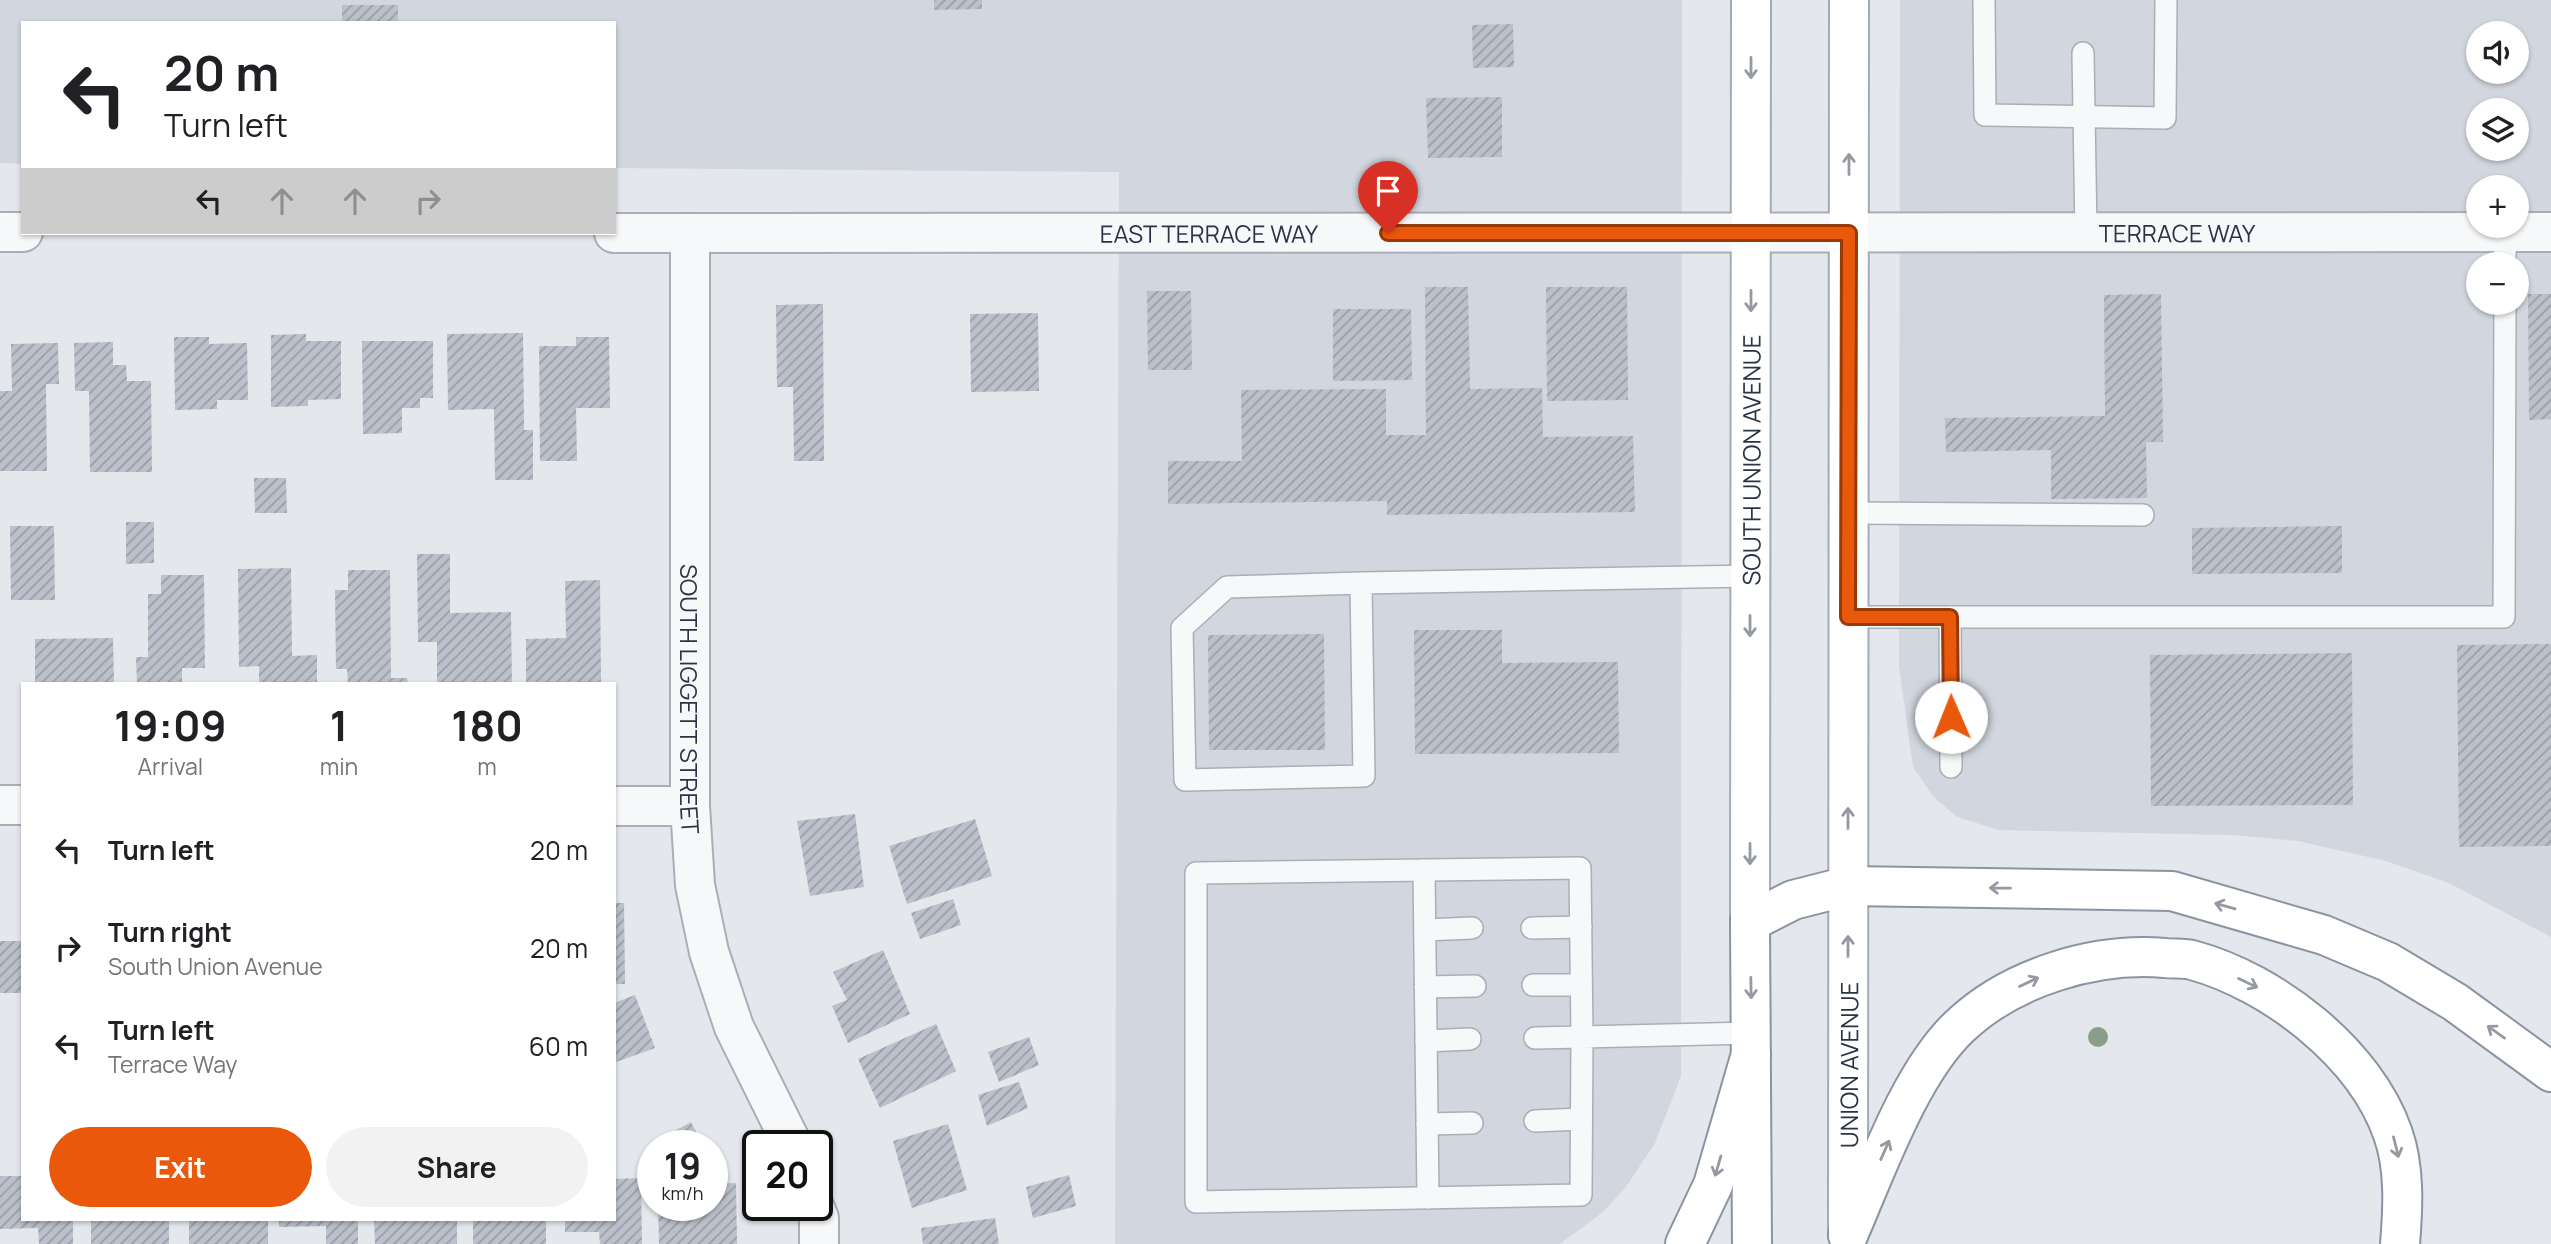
<!DOCTYPE html>
<meta charset="utf-8">
<style>
:root{--surface:#fff;--page:#f2f2f2;--text:#202124;--muted:#757577;--accent:#ea580c}
body{margin:0;font-family:Manrope,sans-serif;background:var(--page);color:var(--text);height:100vh;display:flex;flex-direction:column;font-size:26px;white-space:nowrap}
*{box-sizing:border-box;margin:0}
p{font-size:23px;color:var(--muted)}
.icon{flex:none;width:38px;height:38px;fill:none;stroke:currentColor;stroke-width:2;stroke-linecap:round;stroke-linejoin:round}
.map{position:relative;flex:1;overflow:hidden}
.sheet{position:absolute;left:21px;top:682px;width:595px;height:539px;display:flex;flex-direction:column;background:var(--surface);border-radius:0px;box-shadow:0 2px 5px #0004}
.sheet>*{flex:none}
.top-card{position:absolute;left:21px;top:21px;width:595px;height:214px;border-radius:0px;box-shadow:0 2px 5px #0004;background:#fff;color:var(--text);overflow:hidden}
.controls{position:absolute;left:2466px;top:21px;display:grid;gap:14px}
.controls a{display:grid;place-items:center;width:63px;height:63px;border-radius:50%;background:var(--surface);box-shadow:0 2px 5px #0004;font-size:35px}
.speed{position:absolute;left:637px;top:1130px;display:flex;gap:14px;font-size:35px;font-weight:700;text-align:center}
.speed>*{display:grid;place-content:center;width:91px;height:91px;border-radius:50%;background:var(--surface);box-shadow:0 2px 5px #0004;line-height:1}
.speed small{font-size:18px;font-weight:400}
.speed .limit{border:4px solid #111;border-radius:10px;background:#fff;color:#111}
.pin{position:absolute;display:grid;place-items:center;width:60px;height:60px;color:#fff;margin:-72px -30px;border-radius:50% 50% 50% 0;rotate:-45deg;box-shadow:0 0 7px #0007}
.pin .icon{rotate:45deg}
.me{position:absolute;width:77px;margin:-38px;rotate:359deg;stroke-linejoin:round;filter:drop-shadow(0 0 5px #0008)}
.turn{display:flex;align-items:center;gap:24px;height:147px;padding:0 28px;font-size:32px}
.turn .icon{width:91px;height:91px;stroke-width:2.5}
.turn b{display:block;font-size:49px;line-height:60px}
.lanes{display:flex;align-items:center;height:66px;padding:0 28px;background:#0003;justify-content:center;gap:35px;direction:ltr}
.lanes .off{opacity:.35}
.eta{display:flex;justify-content:space-evenly;align-items:center;height:119px;text-align:center}
.eta b{font-size:42px;font-weight:700;line-height:49px}
.cta{display:flex;gap:14px;margin-top:auto;padding:14px 28px}
.cta a{flex:1;height:80px;border-radius:42px;background:var(--accent);color:#fff;font-size:28px;font-weight:700;line-height:80px;text-align:center}
.cta a+a{background:var(--page);color:var(--text)}
ul{padding:0;list-style:none}
li{display:flex;align-items:center;gap:21px;height:98px;padding:0 28px}
li div{flex:1}
li b{display:block;font-size:26px}
li em{font-style:normal}
.map>svg:first-child{display:block}
.built{fill:#d2d6de;fill-rule:evenodd}
.building{fill:url(#building-hatch)}
.lines{fill:none;stroke-linecap:round;stroke-linejoin:round}
.service-casing{stroke:#a9aeb7;stroke-width:24}
.minor-casing{stroke:#a9aeb7;stroke-width:42}
.primary-casing{stroke:#a3abb8;stroke-width:42}
.trunk-casing{stroke:#8b94a3;stroke-width:42}
.motorway-casing{stroke:#8b94a3;stroke-width:42}
.service{stroke:#f7f8fa;stroke-width:21}
.minor{stroke:#f7f8fa;stroke-width:38}
.primary{stroke:#fff;stroke-width:38}
.trunk{stroke:#fff;stroke-width:38}
.motorway{stroke:#fff;stroke-width:38}
.tree{fill:#899d89}
.oneway{stroke:#959aa2}
.route-casing{stroke:#983908;stroke-width:18}
.route{stroke:#ea580c;stroke-width:12}
.labels{text-anchor:middle;dominant-baseline:central;stroke-width:7;stroke-linejoin:round;paint-order:stroke}
.street-label{font-size:24px;fill:#2b3445;stroke:#f4f6f9}
</style>
<div class="map">
<svg width="2551" height="1244" viewBox="0 0 2551 1244">
<defs>
<pattern id="building-hatch" width="6" height="6" patternUnits="userSpaceOnUse" patternTransform="scale(1.75)"><rect width="6" height="6" fill="#bbc0ca"/><path d="M-1 1l2-2M0 6l6-6M5 7l2-2" fill="none" stroke="#989da6"/></pattern>
</defs>
<rect width="100%" height="100%" fill="#e4e7ec"/>
<!-- built -->
<g class="built">
<polygon points="0,0 1682,0 1681,1076 1655,1143 1626,1187 1603,1212 1560,1244 1115,1244 1119,172 614,168 614,23 23,23 23,164 0,163"/>
<path d="M 1900,0 L 2551,0 L 2551,937 L 2449,883 L 2386,861 L 2298,841 L 2232,835 L 1999,830 L 1957,817 L 1933,796 L 1913,767 L 1899,666 ZM 2478,33 L 2516,33 L 2516,72 L 2478,72 ZM 2478,110 L 2516,110 L 2516,149 L 2478,149 ZM 2478,187 L 2516,187 L 2516,226 L 2478,226 ZM 2478,264 L 2516,264 L 2516,303 L 2478,303 Z"/>
</g>
<!-- building -->
<g class="building">
<polygon points="934,0 982,0 982,9 934,10"/>
<rect x="342" y="5" width="56" height="18"/>
<polygon points="1513,24 1514,67 1473,68 1472,25"/>
<polygon points="1502,97 1502,157 1428,158 1426,98"/>
<polygon points="1425,287 1468,287 1470,389 1542,388 1543,437 1633,436 1635,512 1387,515 1387,501 1168,504 1168,461 1242,461 1241,390 1386,389 1386,435 1426,435"/>
<polygon points="1546,287 1627,287 1628,400 1547,401"/>
<polygon points="1147,291 1191,291 1192,370 1148,370"/>
<polygon points="2161,294 2163,442 2146,442 2147,498 2051,499 2051,450 1946,452 1945,418 2105,416 2104,295"/>
<polygon points="2528,294 2551,294 2551,419 2529,420"/>
<polygon points="823,304 824,461 794,461 793,387 777,387 776,305"/>
<polygon points="1333,309 1411,309 1412,380 1333,381"/>
<polygon points="1038,313 1039,391 971,392 970,314"/>
<polygon points="523,333 524,430 533,430 533,480 495,480 494,409 448,410 447,334"/>
<polygon points="306,334 306,341 341,341 341,399 308,400 308,406 271,407 271,335"/>
<polygon points="174,337 209,337 209,344 247,343 248,400 217,400 217,409 175,410"/>
<polygon points="576,337 609,337 610,408 576,408 577,461 540,461 539,346 576,346"/>
<polygon points="362,341 433,341 433,398 420,398 420,408 402,408 402,433 363,434"/>
<polygon points="113,342 113,365 126,365 127,381 151,381 152,472 90,472 89,391 75,391 74,343"/>
<polygon points="58,343 59,384 46,384 47,471 0,471 0,391 12,391 11,344"/>
<polygon points="254,478 286,478 287,513 255,513"/>
<polygon points="126,522 154,522 154,563 126,564"/>
<polygon points="10,526 54,526 55,600 11,600"/>
<polygon points="2342,526 2342,573 2192,574 2192,528"/>
<polygon points="417,554 450,554 450,613 511,612 512,684 437,684 437,642 418,642"/>
<polygon points="291,568 292,656 317,655 317,684 259,683 259,666 239,667 238,569"/>
<polygon points="348,570 390,570 391,678 407,678 408,684 348,684 347,669 336,669 335,590 348,590"/>
<polygon points="161,575 204,575 205,668 182,668 182,684 137,684 136,657 148,657 148,594 161,594"/>
<polygon points="600,580 601,684 526,684 526,639 566,638 565,581"/>
<polygon points="1414,630 1502,630 1502,663 1618,662 1619,753 1415,754"/>
<polygon points="1324,634 1325,750 1209,750 1208,635"/>
<polygon points="113,638 114,684 35,684 35,639"/>
<polygon points="2551,644 2551,846 2459,847 2457,645"/>
<polygon points="2352,653 2353,805 2151,806 2150,655"/>
<polygon points="855,814 864,887 810,896 797,821"/>
<polygon points="975,819 992,876 907,904 889,846"/>
<polygon points="953,899 961,925 920,939 911,913"/>
<polygon points="614,903 624,903 625,984 614,984"/>
<rect x="0" y="941" width="23" height="52"/>
<polygon points="883,950 910,1014 848,1043 832,1006 847,1000 833,972"/>
<polygon points="635,995 655,1048 616,1062 614,1003"/>
<polygon points="936,1024 956,1071 880,1108 858,1059"/>
<polygon points="1029,1037 1039,1065 999,1082 988,1052"/>
<polygon points="1019,1082 1028,1108 987,1126 978,1095"/>
<polygon points="691,1122 703,1146 655,1146 653,1143"/>
<polygon points="948,1124 967,1190 912,1208 893,1141"/>
<polygon points="1069,1175 1076,1206 1033,1218 1026,1187"/>
<polygon points="0,1176 23,1176 23,1220 73,1220 73,1244 39,1244 38,1228 0,1229"/>
<polygon points="641,1178 642,1244 600,1244 599,1232 565,1232 565,1220 614,1220 614,1179"/>
<polygon points="736,1183 737,1244 659,1244 658,1206 712,1206 712,1184"/>
<polygon points="995,1218 999,1244 923,1244 921,1228"/>
<rect x="91" y="1220" width="78" height="24"/>
<rect x="189" y="1220" width="79" height="24"/>
<polygon points="279,1220 358,1220 358,1244 326,1244 326,1226 279,1227"/>
<polygon points="374,1220 457,1220 457,1244 375,1244"/>
<rect x="473" y="1220" width="73" height="24"/>
</g>
<g class="lines">
<!-- service casing -->
<g class="service-casing">
<g id="service">
<polyline points="1984,0 1985,115 2165,118 2166,0"/>
<polyline points="2083,53 2086,233"/>
<polyline points="2505,232 2505,264"/>
<polyline points="1849,513 2143,515"/>
<polyline points="1361,583 1227,587 1182,628 1185,780 1364,776 1361,583 1750,576"/>
<polyline points="1848,617 2504,617 2505,303"/>
<polyline points="1950,617 1951,767"/>
<polyline points="1424,870 1428,1198"/>
<polyline points="1532,928 1581,927"/>
<polyline points="1425,930 1472,928"/>
<polyline points="1533,985 1581,985"/>
<polyline points="1425,987 1475,986"/>
<polyline points="1535,1038 1582,1037 1580,868 1196,873 1196,1202 1581,1195 1582,1037 1751,1033"/>
<polyline points="1426,1041 1470,1039"/>
<polyline points="1535,1121 1581,1119"/>
<polyline points="1427,1124 1472,1123"/>
</g>
</g>
<!-- minor casing -->
<g class="minor-casing">
<g id="minor">
<polyline points="0,232 23,232"/>
<path id="s1" d="M 614,233 L 2551,232"/>
<path id="s2" d="M 690,233 L 690,806 L 695,885 L 709,952 L 734,1027 L 793,1146"/>
<polyline points="0,805 23,805"/>
<polyline points="614,806 690,806"/>
<polyline points="814,1206 819,1218 819,1244"/>
</g>
</g>
<!-- primary casing -->
<g class="primary-casing">
<g id="primary">
<path id="s3" d="M 1750,922 L 1751,0"/>
<path id="s4" d="M 1848,1235 L 1849,0"/>
</g>
</g>
<!-- trunk casing -->
<g class="trunk-casing">
<polyline id="trunk" points="1750,922 1752,1244"/>
</g>
<!-- motorway casing -->
<g class="motorway-casing">
<g id="motorway">
<polyline points="1750,922 1793,900 1848,886 2172,891 2324,935 2388,962 2455,1002 2551,1072"/>
<path d="M 1848,1235 C 1876,1171 1910,1073 1960,1026 C 2012,977 2095,952 2165,958 C 2174,959 2184,958 2192,960 C 2273,982 2365,1053 2393,1134 C 2405,1168 2403,1208 2400,1244"/>
<polyline points="1685,1244 1713,1185 1751,1054"/>
</g>
</g>
<!-- service -->
<use href="#service" class="service"/>
<!-- minor -->
<use href="#minor" class="minor"/>
<!-- primary -->
<use href="#primary" class="primary"/>
<!-- trunk -->
<use href="#trunk" class="trunk"/>
<!-- motorway -->
<use href="#motorway" class="motorway"/>
</g>
<!-- trees -->
<circle class="tree" cx="2098" cy="1037" r="10"/>
<!-- one-way arrows -->
<defs><path id="oneway-shaft" d="M-6 0H5M1.5-3L5.5 0L1.5 3" fill="none" stroke-width="1.6" stroke-linecap="round" stroke-linejoin="round" transform="scale(1.75)"/></defs>
<g class="oneway">
<use href="#oneway-shaft" transform="translate(1751 68) rotate(90)"/>
<use href="#oneway-shaft" transform="translate(1849 164) rotate(-90)"/>
<use href="#oneway-shaft" transform="translate(1751 301) rotate(90)"/>
<use href="#oneway-shaft" transform="translate(1750 626) rotate(90)"/>
<use href="#oneway-shaft" transform="translate(1848 818) rotate(-90)"/>
<use href="#oneway-shaft" transform="translate(1750 854) rotate(90)"/>
<use href="#oneway-shaft" transform="translate(2000 888) rotate(-179)"/>
<use href="#oneway-shaft" transform="translate(2225 906) rotate(-164)"/>
<use href="#oneway-shaft" transform="translate(1848 946) rotate(-90)"/>
<use href="#oneway-shaft" transform="translate(2029 982) rotate(-25)"/>
<use href="#oneway-shaft" transform="translate(2248 983) rotate(25)"/>
<use href="#oneway-shaft" transform="translate(1751 988) rotate(89)"/>
<use href="#oneway-shaft" transform="translate(2496 1032) rotate(-144)"/>
<use href="#oneway-shaft" transform="translate(2396 1147) rotate(76)"/>
<use href="#oneway-shaft" transform="translate(1885 1150) rotate(-66)"/>
<use href="#oneway-shaft" transform="translate(1718 1166) rotate(106)"/>
</g>
<g class="lines">
<!-- route casing -->
<g class="route-casing">
<polyline id="route" points="1388,233 1849,233 1848,617 1950,617 1951,717"/>
</g>
<!-- route -->
<use href="#route" class="route"/>
</g>
<g class="labels">
<!-- street labels -->
<g class="street-label">
<text stroke="none"><textPath href="#s1" startOffset="1563">TERRACE WAY</textPath></text>
<text stroke="none"><textPath href="#s1" startOffset="595">EAST TERRACE WAY</textPath></text>
<text stroke="none"><textPath href="#s3" startOffset="462">SOUTH UNION AVENUE</textPath></text>
<text stroke="none"><textPath href="#s2" startOffset="466">SOUTH LIGGETT STREET</textPath></text>
<text stroke="none"><textPath href="#s4" startOffset="170">UNION AVENUE</textPath></text>
</g>
</g>
</svg>
<div class="controls">
<a><svg class="icon" aria-label="sound" viewBox="0 0 24 24"><path d="M4 9h4l5-4v14l-5-4H4zM17 9q2 3 0 6"/></svg></a>
<a><svg class="icon" aria-label="layers" viewBox="0 0 24 24"><path d="M12 4l9 5-9 5-9-5zM3 14l9 5 9-5"/></svg></a>
<a>+</a>
<a>−</a>
</div>
<div class="speed"><div>19<small>km/h</small></div><div class="limit">20</div></div>
<div class="pin" style="left:1388px;top:233px;background:#d93025"><svg class="icon" aria-label="arrive" viewBox="0 0 24 24"><path d="M6 21V4h12l-3 4 3 4H6"/></svg></div>
<svg class="me" style="left:1951px;top:717px" viewBox="-20 -20 40 40"><circle r="19" fill="#fff"/><path d="M0-13L10 11 0 6-10 11z" fill="#ea580c"/></svg>
<div class="top-card">
<div class="turn"><svg class="icon" aria-label="left" viewBox="0 0 24 24"><path d="M17 20v-9H6M10 6l-5 5 5 5"/></svg><div><b>20 m</b>Turn left</div></div>
<div class="lanes"><svg class="icon" aria-label="left" viewBox="0 0 24 24"><path d="M17 20v-9H6M10 6l-5 5 5 5"/></svg><svg class="icon off" aria-label="ahead" viewBox="0 0 24 24"><path d="M12 20V5M6 11l6-6 6 6"/></svg><svg class="icon off" aria-label="ahead" viewBox="0 0 24 24"><path d="M12 20V5M6 11l6-6 6 6"/></svg><svg class="icon off" aria-label="right" viewBox="0 0 24 24"><path d="M7 20v-9h11M14 6l5 5-5 5"/></svg></div>
</div>
<section class="sheet">
<div class="eta">
<div><b>19:09</b><p>Arrival</p></div>
<div><b>1</b><p>min</p></div>
<div><b>180</b><p>m</p></div>
</div>
<ul>
<li><svg class="icon" aria-label="left" viewBox="0 0 24 24"><path d="M17 20v-9H6M10 6l-5 5 5 5"/></svg><div><b>Turn left</b></div><em>20 m</em></li>
<li><svg class="icon" aria-label="right" viewBox="0 0 24 24"><path d="M7 20v-9h11M14 6l5 5-5 5"/></svg><div><b>Turn right</b><p>South Union Avenue</p></div><em>20 m</em></li>
<li><svg class="icon" aria-label="left" viewBox="0 0 24 24"><path d="M17 20v-9H6M10 6l-5 5 5 5"/></svg><div><b>Turn left</b><p>Terrace Way</p></div><em>60 m</em></li>
</ul>
<div class="cta"><a>Exit</a><a>Share</a></div>
</section>
</div>
